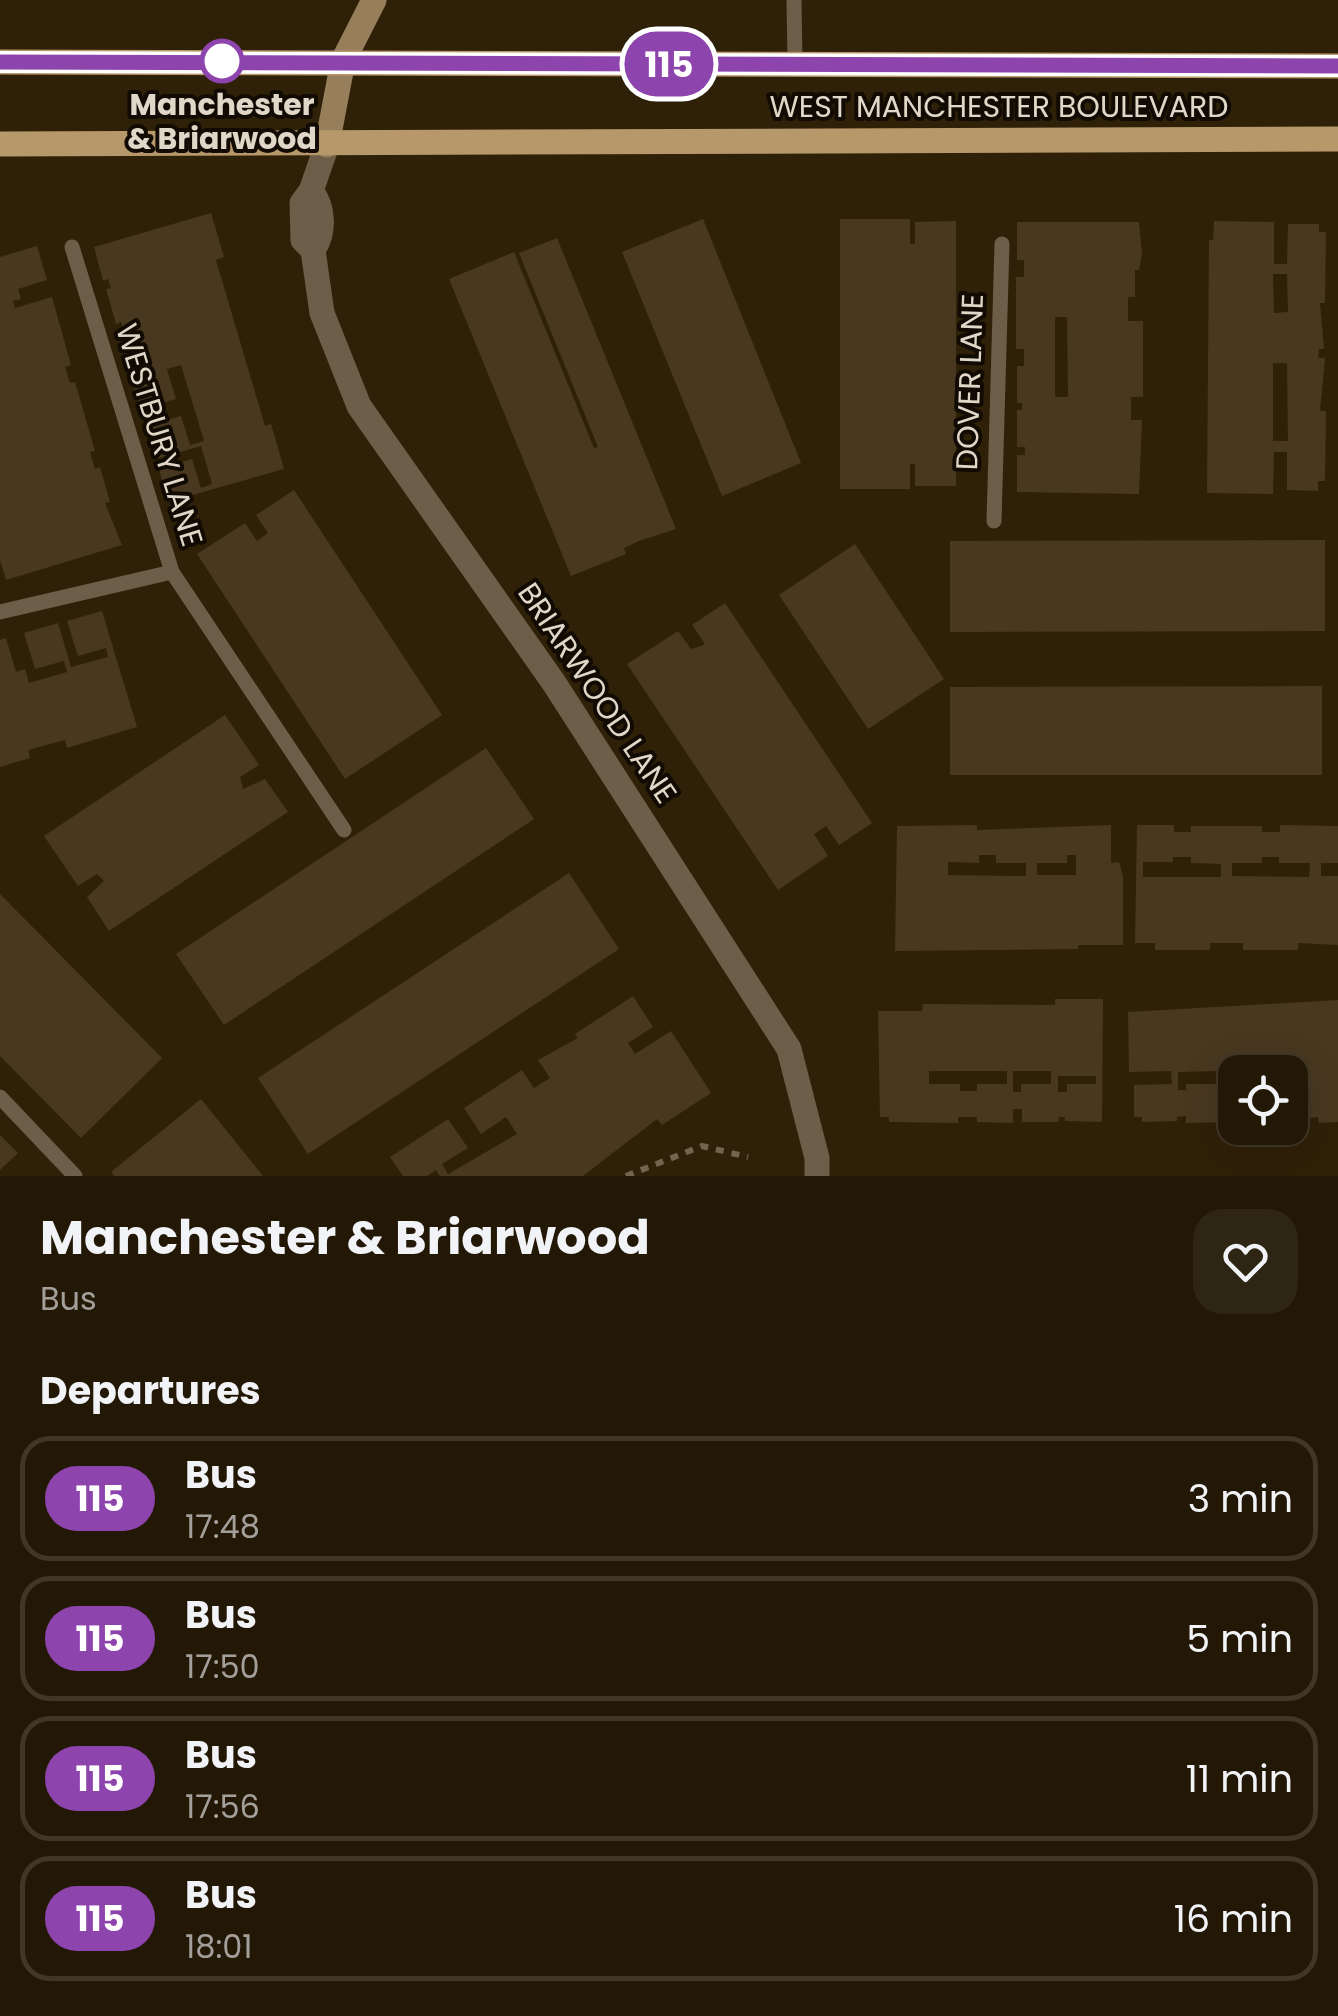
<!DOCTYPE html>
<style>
body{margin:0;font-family:Poppins,sans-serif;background:#2f2514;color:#f1f3f6;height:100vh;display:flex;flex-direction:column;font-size:38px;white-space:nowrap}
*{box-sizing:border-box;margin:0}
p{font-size:32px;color:#a3a09b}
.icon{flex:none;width:55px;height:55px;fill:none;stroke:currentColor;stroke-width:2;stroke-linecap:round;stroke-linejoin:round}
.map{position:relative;height:1176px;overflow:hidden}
.drawer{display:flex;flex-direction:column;background:#231806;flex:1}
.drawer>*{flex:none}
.badge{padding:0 20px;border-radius:32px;font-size:35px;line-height:65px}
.controls{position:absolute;left:1218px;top:1055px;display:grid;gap:20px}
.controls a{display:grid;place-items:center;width:90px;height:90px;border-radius:20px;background:#231806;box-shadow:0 10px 40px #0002,0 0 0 2px #403728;font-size:50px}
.map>.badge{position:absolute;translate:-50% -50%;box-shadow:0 0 0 5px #fff}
h2{padding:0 40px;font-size:38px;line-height:90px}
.round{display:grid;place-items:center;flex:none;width:105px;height:105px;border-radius:30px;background:#2f2514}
.head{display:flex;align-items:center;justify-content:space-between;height:170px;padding:0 40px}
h1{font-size:48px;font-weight:700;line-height:75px}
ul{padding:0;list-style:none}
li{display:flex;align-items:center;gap:30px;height:125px;margin:0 20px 15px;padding:0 20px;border:5px solid #403728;border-radius:30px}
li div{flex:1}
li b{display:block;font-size:38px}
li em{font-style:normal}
li .badge{min-width:110px;font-weight:700;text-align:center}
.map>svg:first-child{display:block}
</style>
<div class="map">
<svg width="1338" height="1176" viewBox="0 0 1338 1176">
<rect width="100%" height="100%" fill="#2f2008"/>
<!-- building -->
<g fill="#483820" fill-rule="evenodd">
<polygon points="211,213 224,257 216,260 265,426 271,424 284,469 168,502 159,469 192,459 201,488 212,484 201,446 156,459 146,426 181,416 190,445 204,441 181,365 167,369 176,399 140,409 121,341 126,340 121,322 116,324 106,289 111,288 108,279 103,281 94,247"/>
<polygon points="703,219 801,463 722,496 622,252"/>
<polygon points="840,219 910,219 910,244 915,244 915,222 956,221 956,486 915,486 915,464 910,464 910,489 840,489"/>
<path d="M1214,221l60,1v42h13l1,-40h31v8h7l-1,71h-5l4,46h-5l-1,9h7l-5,53h6l-1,70h-7v10l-31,-1v-38h-13l-1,42 -66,-1 2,-253h4zM1273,274h14l1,38 -14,1zM1273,363h14l1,78h-15z"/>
<path d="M1017,222h122l3,32 -3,16h-4v27h-7v24h15v76h-12v23h11l-3,74 -122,-2v-37h8v-8h-8v-37h5v-7h-5v-37h7v-17h-8v-72h8v-17h-7zM1055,317h12l1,80h-13z"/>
<polygon points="557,238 676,529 639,541 624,548 626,554 571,576 449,279 514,252 594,448 598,447 519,253"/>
<polygon points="37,246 47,280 18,289 21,299 13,301 15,308 52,297 71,365 65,367 70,383 75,382 95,451 90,452 95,469 100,467 110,502 105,503 122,545 6,580 0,560 0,257"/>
<polygon points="294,490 442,715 345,779 197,554 245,523 257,541 268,533 256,515"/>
<polygon points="1325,540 1325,631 950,632 950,541"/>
<polygon points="855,544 944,679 868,729 779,595"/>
<polygon points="725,603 872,823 839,845 826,826 814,834 828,856 778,890 627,664 678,631 691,649 701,646 705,644 692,625"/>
<polygon points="102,611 137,727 67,748 65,740 28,750 30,758 0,767 0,640 6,638 16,672 25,669 29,683 67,672 64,661 35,669 24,633 58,623 71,667 108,657 106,648 78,656 67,621"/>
<polygon points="1322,686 1322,775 950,775 950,687"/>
<polygon points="225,715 259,765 240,777 243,789 265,779 288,812 109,931 87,897 104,881 97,874 78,886 44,836"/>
<polygon points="486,748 534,819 224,1025 176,954"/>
<path d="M977,825v5l134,-5v38l8,-1 4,14v69h-45v4l-183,2 2,-125zM979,855h17v8h30v13l-78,-1v-13l31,1zM1067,855h9v20h-39v-12h30z"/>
<path d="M1137,825h37v7h17v-6h71v6h18v-7l58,1v37h-17v13h17v69l-40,-2v7h-55v-7h-33v7h-55v-7h-20zM1173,857h18v6l30,1v13h-78v-15h30zM1262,857h17v6h31l-1,14 -77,-1v-13h30z"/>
<polygon points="569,873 619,949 308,1154 258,1078"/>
<polygon points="0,894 162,1058 81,1138 0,1056"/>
<polygon points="633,996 653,1027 628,1043 635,1054 671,1031 711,1093 662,1125 657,1119 583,1176 440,1176 436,1170 427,1176 403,1176 390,1157 448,1119 468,1148 442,1164 448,1174 517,1134 506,1117 481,1134 464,1108 522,1070 534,1088 550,1078 538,1060 578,1038 575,1034"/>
<path d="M1055,999h48l-1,123 -37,-1v-4h-6l-1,5h-36v-13h-9v14l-36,-1v-5h-19v6l-69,-1v-5h-9l-2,-106h44l1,-7 132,1zM929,1071h78v13h-30v7h-17v-7h-31zM1013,1071h38v13h-30v8h-8zM1058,1076h38v8h-29v8h-9z"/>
<path d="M1338,1000v122l-19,1 -1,-6 -28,4v-37h14v-13l-78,1 1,12h8v38l-49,1v-7l-9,1v4l-35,1v-5h-8v-32l38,-1 -1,-13 -42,1 -1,-60zM1216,1071v13h-30v6h-8v-18z"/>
<polygon points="201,1099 263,1176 114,1176 111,1172"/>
<polygon points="0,1135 18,1153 0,1170"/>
</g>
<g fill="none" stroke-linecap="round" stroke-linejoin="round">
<!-- path -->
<polyline stroke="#726550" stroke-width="6" stroke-dasharray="8 8" stroke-linecap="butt" points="626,1176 702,1146 748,1157"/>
<!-- lane -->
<g stroke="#6d5e49" stroke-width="15">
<polyline points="794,0 795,64"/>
<polyline points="72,247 172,572 344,830"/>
<polyline points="994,521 1002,244"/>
<polyline points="0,612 172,572"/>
<polyline points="0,1097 75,1176"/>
</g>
<!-- street -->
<g stroke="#6d5e49" stroke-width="25">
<polyline points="311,191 327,145"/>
<path d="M313,250l-10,-10 -1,-37 9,-12c13,16 14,42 2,59l9,63 37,93 195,277 235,366 28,109v18"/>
</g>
<!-- secondary -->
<polyline stroke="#977f5c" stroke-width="25" points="327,145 343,61 374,0"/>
<!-- primary -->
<g stroke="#b7986b" stroke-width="25">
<polyline points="0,62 1338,66"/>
<polyline points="0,144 1338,139"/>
</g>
</g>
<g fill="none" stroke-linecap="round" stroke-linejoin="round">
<defs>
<polyline id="line" points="0,62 1338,66"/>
</defs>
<!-- line casing -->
<use href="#line" stroke="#fff" stroke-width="22"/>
<!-- line -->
<use href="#line" stroke="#8e44ad" stroke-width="15"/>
</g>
<!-- markers -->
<circle fill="#fff" stroke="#8e44ad" stroke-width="5" cx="222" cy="61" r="20"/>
<g text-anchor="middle" stroke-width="8" stroke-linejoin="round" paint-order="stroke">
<!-- stop labels -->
<g font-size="30" font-weight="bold" fill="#e1d7c9" stroke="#120b03">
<text x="222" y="115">Manchester<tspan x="222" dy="34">&amp; Briarwood</tspan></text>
</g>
<!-- street labels -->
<g font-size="30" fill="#e1d7c9" stroke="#120b03">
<text x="999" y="117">WEST MANCHESTER BOULEVARD</text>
<text transform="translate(970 382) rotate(-88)" y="10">DOVER LANE</text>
<text transform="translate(159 435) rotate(73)" y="10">WESTBURY LANE</text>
<text transform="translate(597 693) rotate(56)" y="10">BRIARWOOD LANE</text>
</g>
</g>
</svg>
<div class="controls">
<a><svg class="icon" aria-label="locate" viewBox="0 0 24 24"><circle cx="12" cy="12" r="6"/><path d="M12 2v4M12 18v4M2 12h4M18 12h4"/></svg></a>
</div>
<b class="badge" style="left:669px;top:64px;background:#8e44ad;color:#fff">115</b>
</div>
<section class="drawer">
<div class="head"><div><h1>Manchester &amp; Briarwood</h1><p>Bus</p></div><a class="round"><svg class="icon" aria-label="heart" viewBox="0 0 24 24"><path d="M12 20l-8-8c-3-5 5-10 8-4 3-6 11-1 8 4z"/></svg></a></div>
<h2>Departures</h2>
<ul>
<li><span class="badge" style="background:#8e44ad;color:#fff">115</span><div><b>Bus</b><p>17:48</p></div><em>3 min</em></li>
<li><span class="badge" style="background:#8e44ad;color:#fff">115</span><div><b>Bus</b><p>17:50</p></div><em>5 min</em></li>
<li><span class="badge" style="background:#8e44ad;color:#fff">115</span><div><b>Bus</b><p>17:56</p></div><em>11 min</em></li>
<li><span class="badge" style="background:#8e44ad;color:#fff">115</span><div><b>Bus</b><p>18:01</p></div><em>16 min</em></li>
</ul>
</section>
